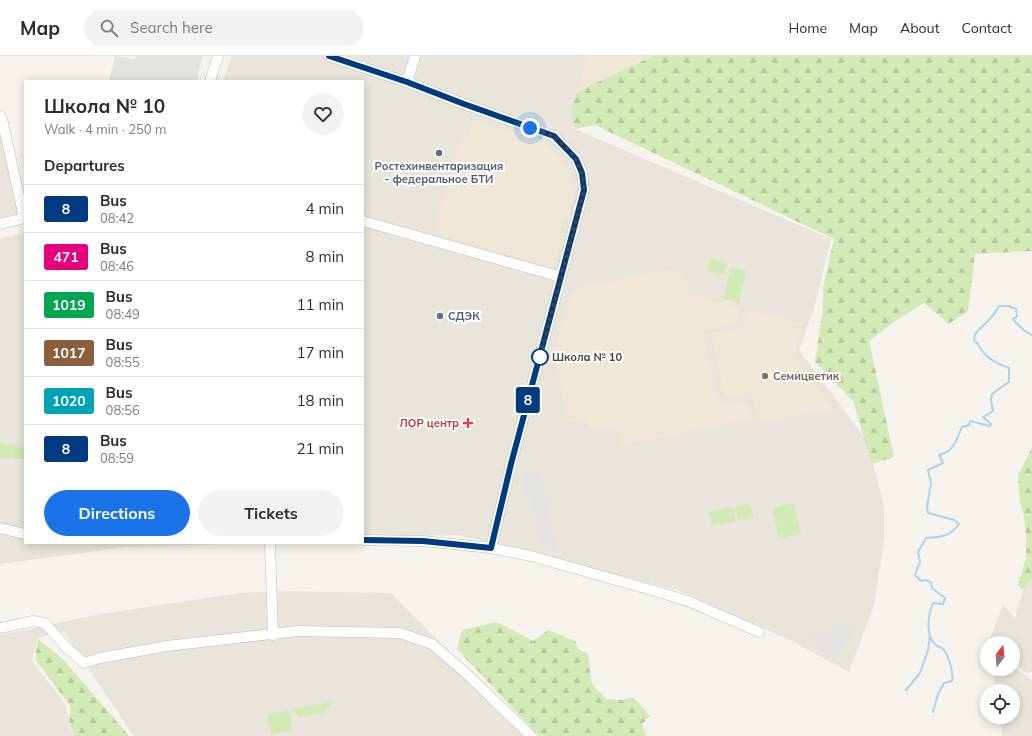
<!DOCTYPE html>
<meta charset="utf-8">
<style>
body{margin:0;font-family:Mulish,sans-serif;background:#f2f2f3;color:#2b2b33;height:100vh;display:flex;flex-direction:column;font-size:15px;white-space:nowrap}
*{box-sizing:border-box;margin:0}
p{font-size:13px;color:#7c7c81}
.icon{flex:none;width:22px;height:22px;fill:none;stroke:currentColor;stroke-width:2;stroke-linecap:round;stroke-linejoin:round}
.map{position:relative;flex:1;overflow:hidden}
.side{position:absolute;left:24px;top:24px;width:340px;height:464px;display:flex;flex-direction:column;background:#fff;border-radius:0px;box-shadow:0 2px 10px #0003}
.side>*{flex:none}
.badge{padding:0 8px;border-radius:3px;font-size:14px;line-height:26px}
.needle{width:26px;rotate:16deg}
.tools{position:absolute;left:980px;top:580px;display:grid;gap:8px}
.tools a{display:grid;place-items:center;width:40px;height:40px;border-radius:50%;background:#fff;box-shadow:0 2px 10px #0003;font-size:20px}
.you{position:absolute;width:20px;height:20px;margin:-10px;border:3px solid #fff;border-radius:50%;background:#1a73e8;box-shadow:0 0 0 6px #1a73e833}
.map>.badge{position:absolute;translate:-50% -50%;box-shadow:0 0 0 2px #fff}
h2{padding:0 20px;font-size:15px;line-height:36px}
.round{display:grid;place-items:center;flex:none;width:42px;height:42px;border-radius:21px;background:#f2f2f3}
.summary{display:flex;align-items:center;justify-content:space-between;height:68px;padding:0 20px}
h1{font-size:19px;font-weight:700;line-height:30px}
.primary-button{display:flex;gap:8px;margin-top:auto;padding:8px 20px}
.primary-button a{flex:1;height:46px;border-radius:24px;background:#1a73e8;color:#fff;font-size:16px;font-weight:700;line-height:46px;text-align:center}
.primary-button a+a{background:#f2f2f3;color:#2b2b33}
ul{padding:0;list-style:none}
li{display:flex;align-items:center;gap:12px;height:48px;padding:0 20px;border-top:1px solid #e1e1e2}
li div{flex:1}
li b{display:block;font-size:15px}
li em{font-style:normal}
li .badge{min-width:44px;font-weight:700;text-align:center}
header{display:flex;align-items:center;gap:24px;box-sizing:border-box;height:56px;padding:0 20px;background:#fff;border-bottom:1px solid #e1e1e2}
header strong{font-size:19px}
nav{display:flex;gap:22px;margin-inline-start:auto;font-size:14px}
.search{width:280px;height:36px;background:#f2f2f3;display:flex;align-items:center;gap:10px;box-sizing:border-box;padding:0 14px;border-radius:22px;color:#7c7c81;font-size:15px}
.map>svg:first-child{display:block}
</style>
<header>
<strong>Map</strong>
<div class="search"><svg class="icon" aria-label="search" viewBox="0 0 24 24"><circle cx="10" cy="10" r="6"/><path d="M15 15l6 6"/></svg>Search here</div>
<nav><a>Home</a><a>Map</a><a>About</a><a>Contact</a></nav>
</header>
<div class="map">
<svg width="1032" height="680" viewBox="0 0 1032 680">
<defs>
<pattern id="forest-firs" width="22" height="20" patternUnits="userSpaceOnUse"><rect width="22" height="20" fill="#d2eab5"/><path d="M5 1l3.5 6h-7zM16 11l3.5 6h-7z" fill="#b6ca9c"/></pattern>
</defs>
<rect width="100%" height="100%" fill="#f6f3ec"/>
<!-- residential -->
<g fill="#eae5da">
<polygon points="232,0 653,0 577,36 575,73 831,183 815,249 799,294 867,385 884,449 884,483 874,550 849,616 792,585 677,534 458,479 363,481 363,25 223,25"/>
<polygon points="0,74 19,157 0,162"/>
<polygon points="25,176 25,487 262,487 126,491 0,508 0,183"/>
<polygon points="1032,522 1032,616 1027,618 1013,606 1013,587 991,587 989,586 1003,549 1015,562 1023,534"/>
<polygon points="275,535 391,537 531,680 134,680 64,576 38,582 32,605 65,648 73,680 0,680 0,579 100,558 240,537"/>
<polygon points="1013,611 1032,624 1032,680 1002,680 1000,661 1013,661 1013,635 996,635 993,613 1013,613"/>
</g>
<!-- education -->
<g fill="#efe8d6">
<polygon points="587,0 653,0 577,36"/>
<polygon points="473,63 544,88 552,93 562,103 573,126 574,140 568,161 562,163 559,174 563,179 553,209 550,211 438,177 434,171 462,81 469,79"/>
<polygon points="669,213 686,219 689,238 740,252 737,267 704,275 711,316 722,350 747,345 752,362 623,389 618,369 590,374 584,363 568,366 554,296 572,234"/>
<polygon points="747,253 801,268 796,294 797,304 834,353 759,365 753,340 746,336 724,341 712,277 743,272"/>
</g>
<!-- forest -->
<g fill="url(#forest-firs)">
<polygon points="653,0 1032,0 1032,195 975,198 968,255 949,268 924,247 898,263 869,285 894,401 872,408 853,345 815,306 823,253 823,232 834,183 595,69 575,73 571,56 577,36"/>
<polygon points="1032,391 1032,522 1023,534 1018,529 1026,502 1026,479 1024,460 1020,447 1018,419"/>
<polygon points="497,566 533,585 548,574 575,585 578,593 588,598 592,628 606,643 622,644 633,641 650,660 642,668 646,680 539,680 457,593 462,574"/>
<polygon points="38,583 63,603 129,680 74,680 69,663 71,651 35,603"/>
</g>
<!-- green -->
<g fill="#d2eab5">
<polygon points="710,203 727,207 724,219 707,215"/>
<polygon points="731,212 746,215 739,247 723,243"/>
<polygon points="0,386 25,393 25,403 0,402"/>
<polygon points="750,447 754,461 739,465 735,451"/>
<polygon points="794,447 801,478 779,483 772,452"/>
<polygon points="733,451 736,465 712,470 709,456"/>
<polygon points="333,646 323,657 300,661 293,655 292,652"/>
<polygon points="289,654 293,675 271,679 267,658"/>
</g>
<!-- parking -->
<g fill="#e5e3e0">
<polygon points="115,0 135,3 136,0 202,0 197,25 109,25"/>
<polygon points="539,413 558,498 553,496 551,488 542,490 539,477 544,476 544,472 537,473 531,443 526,443 523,417"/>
<polygon points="853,567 856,570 838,601 806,582"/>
</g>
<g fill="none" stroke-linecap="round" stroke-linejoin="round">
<!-- stream -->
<g stroke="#a9d4f2" stroke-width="2">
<polyline points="906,634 920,617 928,594 930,580"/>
<path d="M933,656l5,-18 6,-11 8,-2c2,-7 -4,-28 -10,-33 -2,-1 -4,-1 -6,-3 -11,-8 -8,-31 -3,-42l10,1 2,-6 -13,-10 -1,-6 -6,-2 -4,1 -6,-6 2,-6 3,-7 -2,-10 8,-14c14,-1 24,-1 33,-14l-5,-4 -26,-7 -1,-6 4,-24 -3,-13 15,-7 -4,-8c14,-2 18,-17 23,-28l7,-2 1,-4 20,5 1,-2 -8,-7 10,-6 -2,-11 1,-6 17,-12v-14c-8,-3 -17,-6 -23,-13 -5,-4 -6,-10 -12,-15 0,-9 8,-12 13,-18 5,-5 9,-10 12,-16h9l8,3 1,7 -4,3c5,6 11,13 19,16"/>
</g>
<defs>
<g id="minor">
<polyline points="329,0 407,26 464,48 554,80 576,103 582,117 584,134 511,408 491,492 423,485 363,484"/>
<polyline points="210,25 218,0"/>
<polyline points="407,26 415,0"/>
<polyline points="0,60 3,67 24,162"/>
<polyline points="363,165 561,221"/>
<polyline points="0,168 25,162"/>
<polyline points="0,472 25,478"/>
<polyline points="270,487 273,579"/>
<polyline points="491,492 531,500 662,537 690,546 759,576"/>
<polyline points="0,572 33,565 45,567 66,591 84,607 100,602 167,590 297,575 400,577 432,588 468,619 531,680"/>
</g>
</defs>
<!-- minor casing -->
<use href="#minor" stroke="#c2bbae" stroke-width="11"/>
<!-- minor -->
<use href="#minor" stroke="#fff" stroke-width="10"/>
</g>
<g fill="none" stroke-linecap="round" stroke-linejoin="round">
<defs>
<polyline id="line" points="329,0 407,26 464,48 554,80 576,103 582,117 584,134 511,408 491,492 423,485 363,484"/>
</defs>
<!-- line casing -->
<use href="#line" stroke="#fff" stroke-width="9"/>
<!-- line -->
<use href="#line" stroke="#003b80" stroke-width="6"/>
<!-- walk -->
<polyline stroke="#4b4439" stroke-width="4" stroke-dasharray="0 7.2" points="530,72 554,80 566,91 576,103 582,117 584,134 540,301"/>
</g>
<!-- markers -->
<g fill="#5c6f8a" stroke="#fff" stroke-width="1.5">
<circle cx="439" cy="97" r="4"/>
<circle cx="440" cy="260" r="4"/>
</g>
<circle fill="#fff" stroke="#003b80" stroke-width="2" cx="540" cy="301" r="8"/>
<circle fill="#8d6e63" stroke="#fff" stroke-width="1.5" cx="765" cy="320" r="4"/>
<path fill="#e0444e" stroke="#fff" stroke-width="1.5" d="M466 361h4v4h4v4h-4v4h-4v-4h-4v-4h4z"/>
<g text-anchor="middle" stroke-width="4" stroke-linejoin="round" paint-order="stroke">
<!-- service labels -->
<g font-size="11" font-weight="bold" fill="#4e5e75" stroke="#fff">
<text x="439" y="114">Ростехинвентаризация<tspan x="439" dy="13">- федеральное БТИ</tspan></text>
<text x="448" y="264" text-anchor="start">СДЭК</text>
</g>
<!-- stop labels -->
<g font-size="11" font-weight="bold" fill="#4b4439" stroke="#fff" text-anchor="start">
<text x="552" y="305">Школа № 10</text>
</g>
<!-- education labels -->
<g font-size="11" font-weight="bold" fill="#785e54" stroke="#fff" text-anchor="start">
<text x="773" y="324">Семицветик</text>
</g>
<!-- health labels -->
<g font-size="11" font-weight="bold" fill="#be3a42" stroke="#fff" text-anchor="end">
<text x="459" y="371">ЛОР центр</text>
</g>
</g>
</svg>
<div class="tools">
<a><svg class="needle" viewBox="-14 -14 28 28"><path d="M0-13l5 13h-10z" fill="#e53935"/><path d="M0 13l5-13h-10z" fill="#7c7c81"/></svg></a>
<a><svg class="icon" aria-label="locate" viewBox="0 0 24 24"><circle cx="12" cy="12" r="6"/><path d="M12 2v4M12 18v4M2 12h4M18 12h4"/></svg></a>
</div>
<div class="you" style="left:530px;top:72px"></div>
<b class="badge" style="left:528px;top:344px;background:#003b80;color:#fff">8</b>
<section class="side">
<div class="summary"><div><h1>Школа № 10</h1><p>Walk · 4 min · 250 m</p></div><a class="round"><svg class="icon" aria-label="heart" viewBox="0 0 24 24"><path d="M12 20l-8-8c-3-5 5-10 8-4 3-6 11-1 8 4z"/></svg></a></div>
<h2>Departures</h2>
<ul>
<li><span class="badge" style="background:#003b80;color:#fff">8</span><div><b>Bus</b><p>08:42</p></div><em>4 min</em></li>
<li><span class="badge" style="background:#e6007e;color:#fff">471</span><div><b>Bus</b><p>08:46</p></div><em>8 min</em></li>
<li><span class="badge" style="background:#00a651;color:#fff">1019</span><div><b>Bus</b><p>08:49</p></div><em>11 min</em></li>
<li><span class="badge" style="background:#8b5e3c;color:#fff">1017</span><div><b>Bus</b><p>08:55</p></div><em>17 min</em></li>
<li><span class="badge" style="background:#00a3b4;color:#fff">1020</span><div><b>Bus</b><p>08:56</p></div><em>18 min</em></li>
<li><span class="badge" style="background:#003b80;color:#fff">8</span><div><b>Bus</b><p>08:59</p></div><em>21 min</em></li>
</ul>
<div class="primary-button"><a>Directions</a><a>Tickets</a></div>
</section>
</div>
